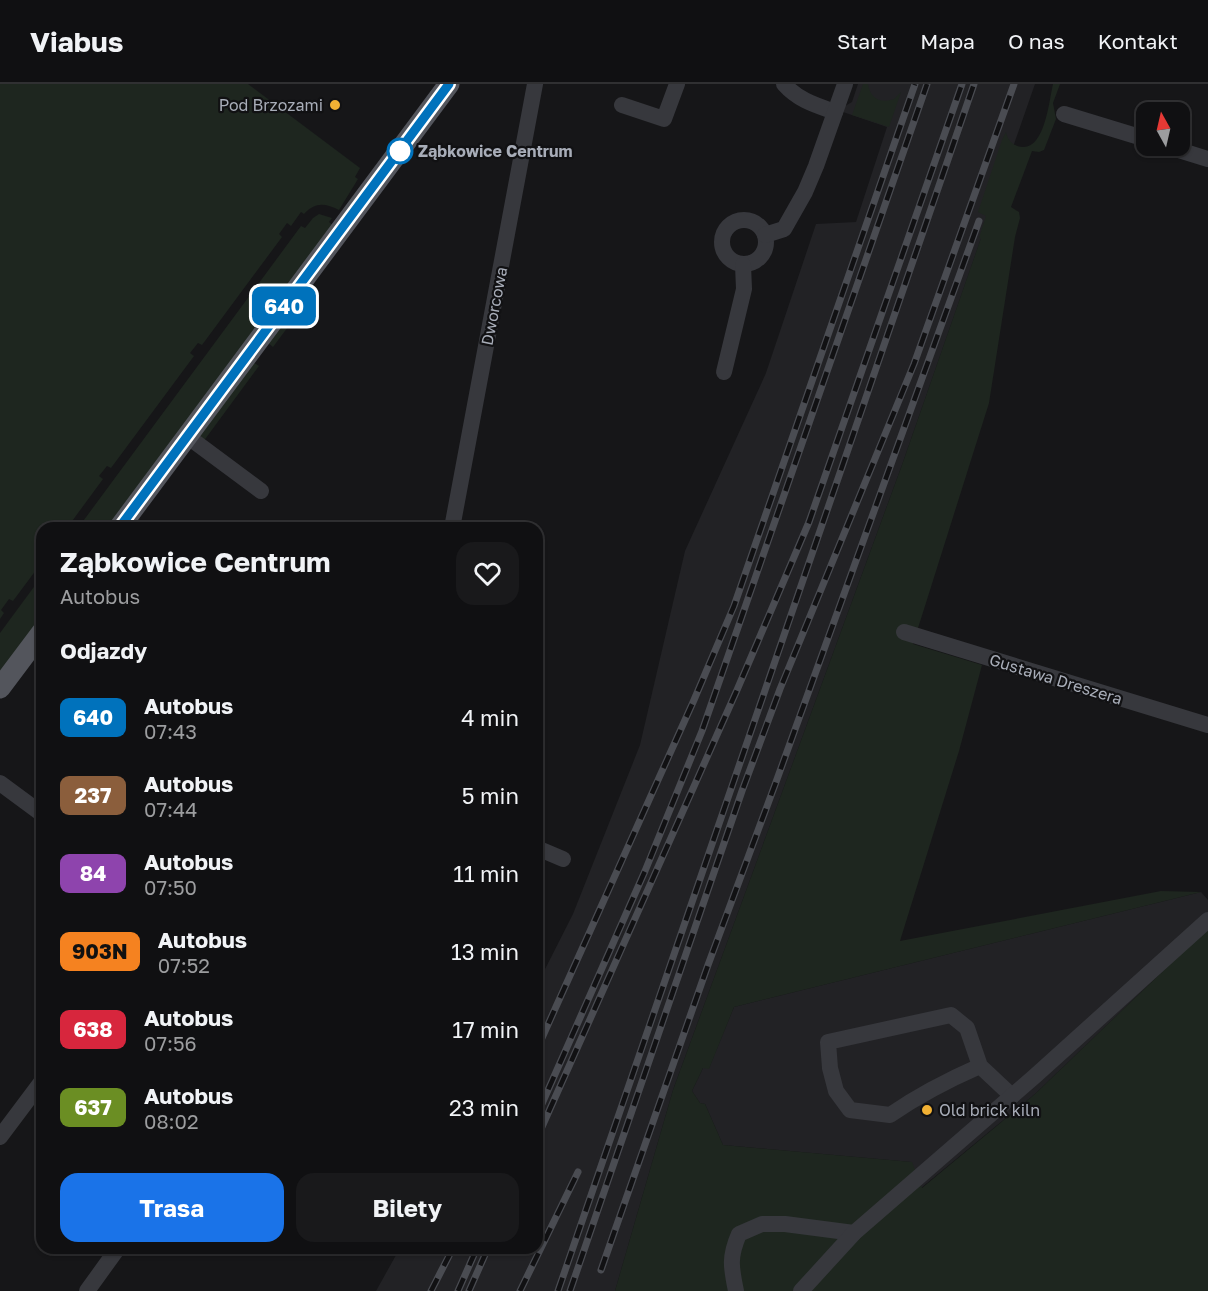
<!DOCTYPE html>
<html lang="pl">
<meta charset="utf-8">
<style>
body{margin:0;font-family:"Golos Text",sans-serif;background:#19191b;color:#f1f3f6;height:100vh;display:flex;flex-direction:column;font-size:22px;white-space:nowrap}
*{box-sizing:border-box;margin:0}
p{font-size:20px;color:#9c9d9f}
.icon{flex:none;width:33px;height:33px;fill:none;stroke:currentColor;stroke-width:2;stroke-linecap:round;stroke-linejoin:round}
.map{position:relative;flex:1;overflow:hidden}
.panel{position:absolute;left:36px;top:438px;width:507px;height:732px;display:flex;flex-direction:column;background:#101012;border-radius:18px;box-shadow:0 2px 4px #0004,0 0 0 2px #303032}
.panel>*{flex:none}
.badge{padding:0 12px;border-radius:9px;font-size:21px;line-height:39px}
.needle{width:39px;rotate:352deg}
.controls{position:absolute;left:1136px;top:18px;display:grid;gap:12px}
.controls a{display:grid;place-items:center;width:54px;height:54px;border-radius:12px;background:#101012;box-shadow:0 2px 4px #0004,0 0 0 2px #303032;font-size:30px}
.map>.badge{position:absolute;translate:-50% -50%;box-shadow:0 0 0 3px #fff}
h2{padding:0 24px;font-size:22px;line-height:54px}
.round{display:grid;place-items:center;flex:none;width:63px;height:63px;border-radius:18px;background:#19191b}
.summary{display:flex;align-items:center;justify-content:space-between;height:102px;padding:0 24px}
h1{font-size:28px;font-weight:700;line-height:45px}
.button{display:flex;gap:12px;margin-top:auto;padding:12px 24px}
.button a{flex:1;height:69px;border-radius:18px;background:#1a73e8;color:#fff;font-size:24px;font-weight:700;line-height:69px;text-align:center}
.button a+a{background:#19191b;color:#f1f3f6}
ul{padding:0;list-style:none}
li{display:flex;align-items:center;gap:18px;height:78px;padding:0 24px}
li div{flex:1}
li b{display:block;font-size:22px}
li em{font-style:normal}
li .badge{min-width:66px;font-weight:700;text-align:center}
header{display:flex;align-items:center;gap:36px;box-sizing:border-box;height:84px;padding:0 30px;background:#101012;border-bottom:2px solid #303032}
header strong{font-size:28px}
nav{display:flex;gap:33px;margin-inline-start:auto;font-size:21px}
.map>svg:first-child{display:block}
</style>
<header>
<strong>Viabus</strong>
<nav><a>Start</a><a>Mapa</a><a>O nas</a><a>Kontakt</a></nav>
</header>
<div class="map">
<svg width="1208" height="1207" viewBox="0 0 1208 1207">
<rect width="100%" height="100%" fill="#161618"/>
<!-- built -->
<g fill="#222225">
<polygon points="858,0 1035,0 902,381 673,1006 615,1207 376,1207 400,1164 537,1164 537,901 573,830 640,661 685,467 766,289 816,140 856,138 887,43 843,28 845,22 852,18"/>
<polygon points="1201,808 1208,816 1208,844 1035,1010 921,1104 911,1078 723,1061 705,1020 700,1019 692,1007 703,984 709,984 734,923"/>
</g>
<!-- green -->
<g fill="#1e261f">
<path d="M0,0h248l112,84 -5,9 3,2 -19,31c-14,-7 -24,-8 -35,4l-3,-2 -10,14 -4,-3 -8,11 3,3 -80,108 -4,-2 -8,10 4,3 -83,112 -4,-2 -8,10 4,3 -36,49h-25v34l-29,39 -4,-2 -8,11 3,3 -4,6z"/>
<path d="M863,0h5c2,14 12,20 26,15l7,-7 -12,35 -37,-12z"/>
<path d="M1053,0h7l-7,19 3,16 -12,31 -5,2 -7,-1 -21,56 8,5 1,6 -5,19 -26,166 -76,241 69,21 -23,86 -59,190 261,-50 40,1 -467,115 -25,62 -6,-1 -11,23 8,12 5,1 18,41 189,17 10,26 113,-94 173,-166v363h-593l58,-201 229,-625 79,-227h-2l7,-22 -8,-4 24,-72 4,-8c2,9 7,14 16,15 23,2 27,-46 31,-63z"/>
<polygon points="319,130 332,134 329,138 334,142 108,444 78,444 301,142 305,144 313,134"/>
<polygon points="311,199 317,204 273,263 267,258"/>
<polygon points="253,278 259,282 203,358 197,352"/>
<polygon points="42,492 42,533 0,590 0,549"/>
</g>
<g fill="none" stroke-linecap="round" stroke-linejoin="round">
<!-- minor -->
<g stroke="#37383d" stroke-width="16">
<path d="M784,0c14,16 31,21 51,28"/>
<polyline points="622,21 664,35 677,0"/>
<polyline points="1064,30 1146,55"/>
<polyline points="1166,62 1208,75"/>
<circle cx="744" cy="158" r="22"/>
<polyline points="765,151 784,145 805,108 816,82 845,0"/>
<polyline points="724,288 744,205 743,181"/>
<polyline points="187,352 261,407"/>
<polyline points="452,444 535,0"/>
<polyline points="904,548 1208,641"/>
<polyline points="0,699 42,730"/>
<polyline points="537,764 563,775"/>
<path d="M980,982c-32,14 -61,29 -90,49l-40,-5 -14,-19 -6,-23 -2,-26 123,-27 16,13 13,38 32,30"/>
<polyline points="0,1053 42,997"/>
<polyline points="87,1207 118,1164"/>
<path d="M736,1207c-5,-24 -7,-34 3,-57l23,-10h23l69,9"/>
<polyline points="801,1207 854,1149 1035,992 1208,836"/>
</g>
<!-- major -->
<g stroke="#53555c" stroke-width="21">
<polyline points="119,444 449,0"/>
<polyline points="0,604 42,548"/>
</g>
<defs>
<g id="rail">
<polyline points="537,965 694,616 734,522 915,0"/>
<polyline points="537,1031 645,787 702,647 927,0"/>
<polyline points="537,1054 737,606 809,438 962,0"/>
<polyline points="601,1186 708,881 776,698 979,137"/>
<polyline points="431,1207 453,1164"/>
<polyline points="458,1207 477,1164"/>
<polyline points="469,1207 488,1164"/>
<polyline points="520,1207 578,1088"/>
<polyline points="558,1207 974,0"/>
<polyline points="570,1207 742,707 780,605 914,280 1014,0"/>
</g>
</defs>
<!-- rail casing -->
<use href="#rail" stroke="#4a4c52" stroke-width="7"/>
<!-- rail -->
<use href="#rail" stroke="#111113" stroke-width="4.5" stroke-dasharray="14" stroke-linecap="butt"/>
</g>
<g fill="none" stroke-linecap="round" stroke-linejoin="round">
<defs>
<polyline id="line" points="119,444 449,0"/>
</defs>
<!-- line casing -->
<use href="#line" stroke="#fff" stroke-width="14"/>
<!-- line -->
<use href="#line" stroke="#0072bc" stroke-width="9"/>
</g>
<!-- markers -->
<g fill="#f2b134" stroke="#111113" stroke-width="2">
<circle cx="335" cy="21" r="6"/>
<circle cx="927" cy="1026" r="6"/>
</g>
<circle fill="#fff" stroke="#0072bc" stroke-width="3" cx="400" cy="67" r="12"/>
<g text-anchor="middle" stroke-width="4.5" stroke-linejoin="round" paint-order="stroke">
<!-- poi labels -->
<g font-size="16" fill="#a8adb8" stroke="#111113" text-anchor="end">
<text x="323" y="27">Pod Brzozami</text>
<text x="939" y="1032" text-anchor="start">Old brick kiln</text>
</g>
<!-- stop labels -->
<g font-size="16" font-weight="bold" fill="#a8adb8" stroke="#111113" text-anchor="start">
<text x="418" y="73">Ząbkowice Centrum</text>
</g>
<!-- street labels -->
<g font-size="16" fill="#a8adb8" stroke="#111113">
<text transform="translate(494 222) rotate(-79)" y="6">Dworcowa</text>
<text transform="translate(1056 595) rotate(17)" y="6">Gustawa Dreszera</text>
</g>
</g>
</svg>
<div class="controls">
<a><svg class="needle" viewBox="-14 -14 28 28"><path d="M0-13l5 13h-10z" fill="#e53935"/><path d="M0 13l5-13h-10z" fill="#9c9d9f"/></svg></a>
</div>
<b class="badge" style="left:284px;top:222px;background:#0072bc;color:#fff">640</b>
<section class="panel">
<div class="summary"><div><h1>Ząbkowice Centrum</h1><p>Autobus</p></div><a class="round"><svg class="icon" aria-label="heart" viewBox="0 0 24 24"><path d="M12 20l-8-8c-3-5 5-10 8-4 3-6 11-1 8 4z"/></svg></a></div>
<h2>Odjazdy</h2>
<ul>
<li><span class="badge" style="background:#0072bc;color:#fff">640</span><div><b>Autobus</b><p>07:43</p></div><em>4 min</em></li>
<li><span class="badge" style="background:#8b5e3c;color:#fff">237</span><div><b>Autobus</b><p>07:44</p></div><em>5 min</em></li>
<li><span class="badge" style="background:#8e44ad;color:#fff">84</span><div><b>Autobus</b><p>07:50</p></div><em>11 min</em></li>
<li><span class="badge" style="background:#f58220;color:#111">903N</span><div><b>Autobus</b><p>07:52</p></div><em>13 min</em></li>
<li><span class="badge" style="background:#d7263d;color:#fff">638</span><div><b>Autobus</b><p>07:56</p></div><em>17 min</em></li>
<li><span class="badge" style="background:#6b8e23;color:#fff">637</span><div><b>Autobus</b><p>08:02</p></div><em>23 min</em></li>
</ul>
<div class="button"><a>Trasa</a><a>Bilety</a></div>
</section>
</div>
